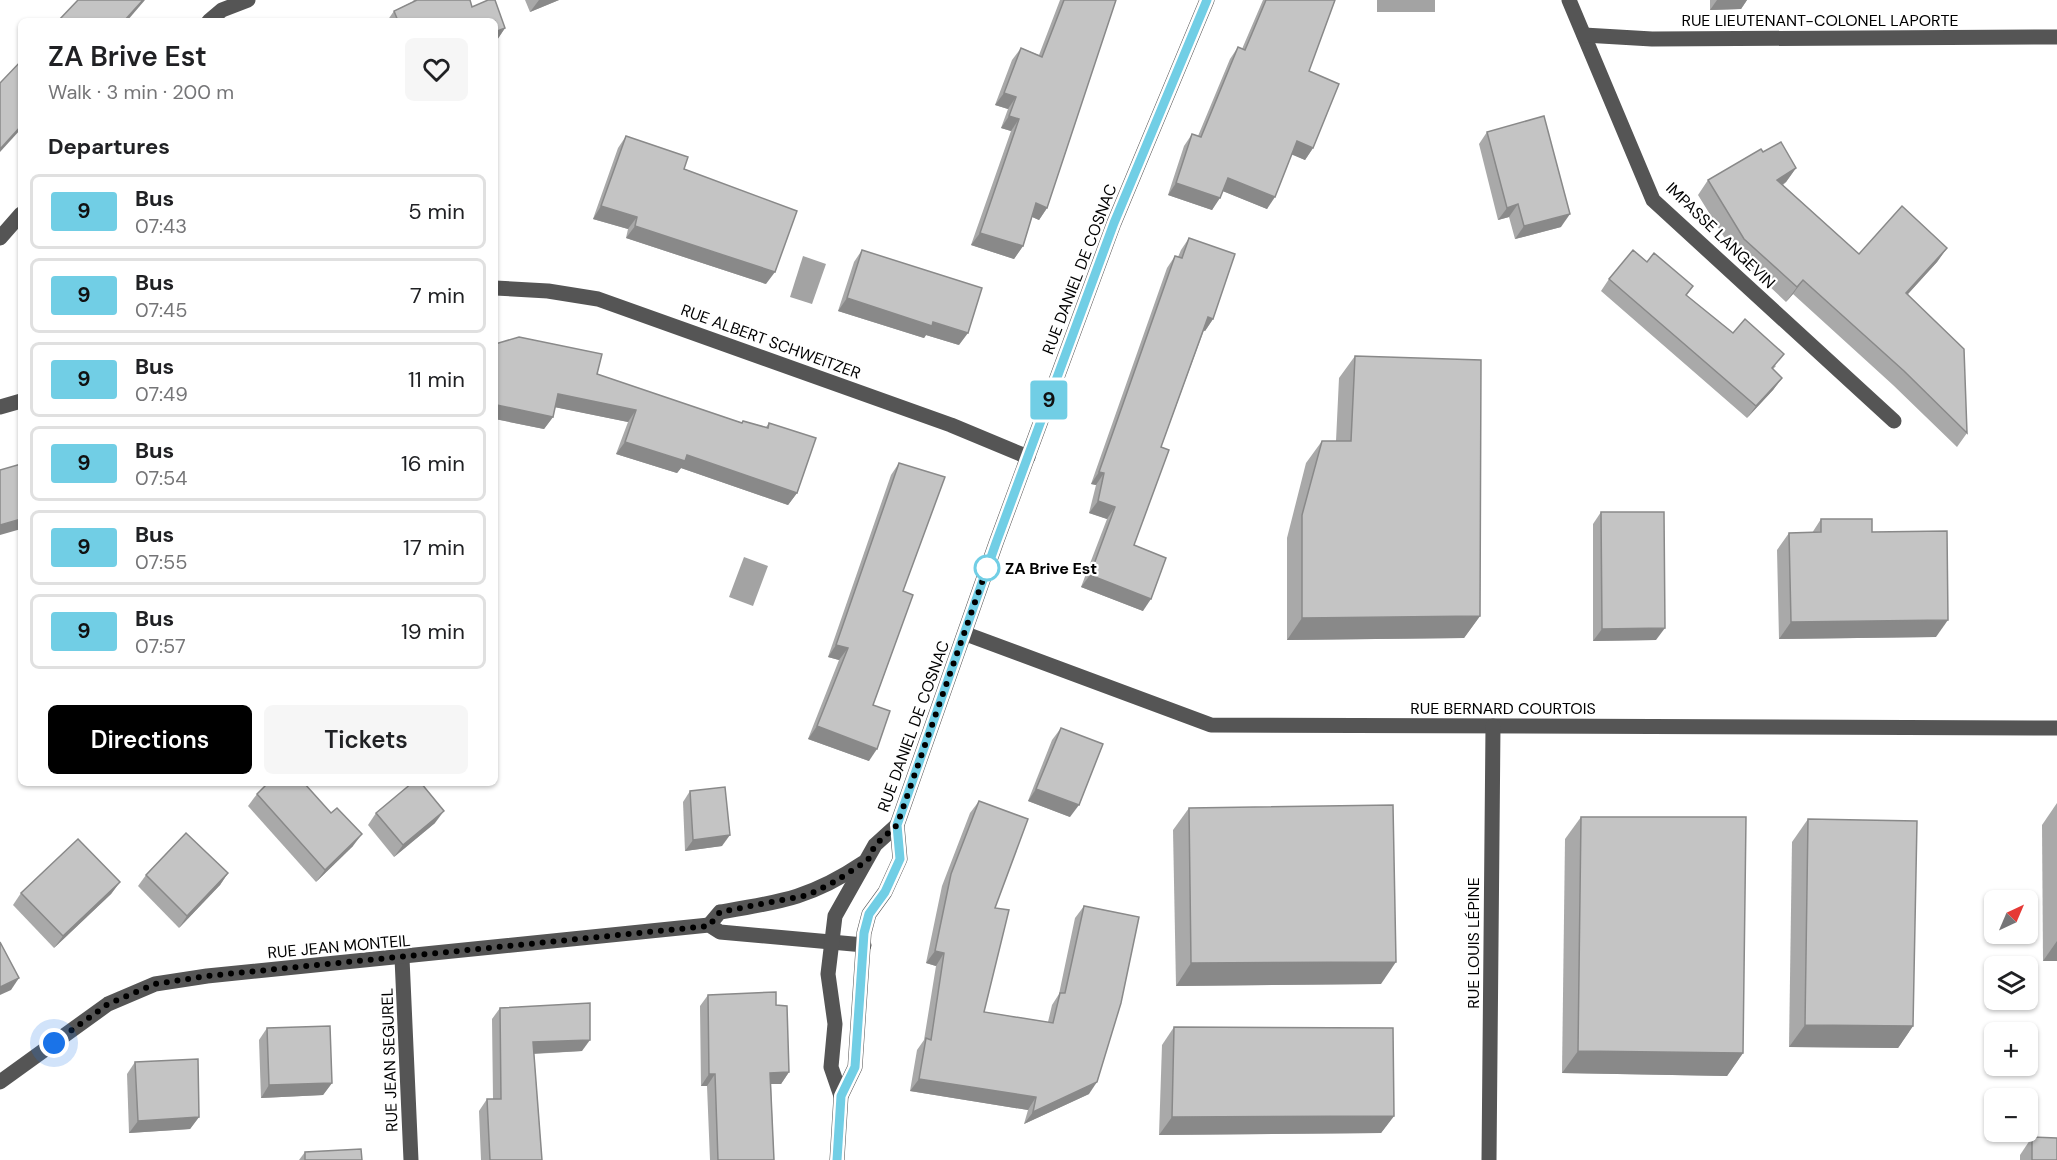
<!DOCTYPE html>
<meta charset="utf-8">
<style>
body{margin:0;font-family:"DM Sans",sans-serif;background:#f6f6f6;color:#202124;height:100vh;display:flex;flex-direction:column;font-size:22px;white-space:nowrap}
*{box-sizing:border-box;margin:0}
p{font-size:20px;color:#757577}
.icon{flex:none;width:33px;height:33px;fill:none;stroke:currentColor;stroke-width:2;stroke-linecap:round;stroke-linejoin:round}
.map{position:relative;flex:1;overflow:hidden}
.details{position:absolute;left:18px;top:18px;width:480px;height:768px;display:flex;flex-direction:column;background:#fff;border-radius:9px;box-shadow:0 2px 4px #0004}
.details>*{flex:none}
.badge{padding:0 12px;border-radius:4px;font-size:21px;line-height:39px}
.needle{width:39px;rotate:44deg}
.buttons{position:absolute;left:1984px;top:890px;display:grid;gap:12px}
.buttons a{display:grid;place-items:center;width:54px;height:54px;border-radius:9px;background:#fff;box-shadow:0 2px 4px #0004;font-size:30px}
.you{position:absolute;width:30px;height:30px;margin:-15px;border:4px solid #fff;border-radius:50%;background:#1a73e8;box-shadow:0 0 0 9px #1a73e833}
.map>.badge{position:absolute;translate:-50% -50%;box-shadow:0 0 0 3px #fff}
h2{padding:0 30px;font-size:22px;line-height:54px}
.round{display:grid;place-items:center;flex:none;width:63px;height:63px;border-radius:9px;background:#f6f6f6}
.summary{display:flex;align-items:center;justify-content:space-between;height:102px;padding:0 30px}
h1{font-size:28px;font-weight:600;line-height:45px}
.button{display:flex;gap:12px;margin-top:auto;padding:12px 30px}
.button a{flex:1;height:69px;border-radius:9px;background:#000;color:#fff;font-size:24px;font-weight:600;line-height:69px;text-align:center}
.button a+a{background:#f6f6f6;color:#202124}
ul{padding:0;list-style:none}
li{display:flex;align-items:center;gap:18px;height:75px;margin:0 12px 9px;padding:0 18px;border:3px solid #e0e0e0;border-radius:9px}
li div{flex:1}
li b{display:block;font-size:22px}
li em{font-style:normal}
li .badge{min-width:66px;font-weight:700;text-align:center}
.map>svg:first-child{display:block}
</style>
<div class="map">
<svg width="2057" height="1160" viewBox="0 0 2057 1160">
<rect width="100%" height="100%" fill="#fff"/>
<!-- water -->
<g fill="#a3a3a3">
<rect x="1377" y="0" width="58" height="12"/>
<polygon points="803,256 826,264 812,304 790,297"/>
<polygon points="744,557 768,566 753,606 729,597"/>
</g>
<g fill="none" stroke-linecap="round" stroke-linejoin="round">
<!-- minor -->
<g stroke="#555" stroke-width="15">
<polyline points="1569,0 1653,200 1894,421"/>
<polyline points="209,21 222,10 248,0"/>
<polyline points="1584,35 1652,39 2057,37"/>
<polyline points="0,238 21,214"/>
<polyline points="495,288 548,291 598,299 951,425 1028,457"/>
<polyline points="0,407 21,401"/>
<polyline points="966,634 1211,725 2057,728"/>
<path d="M709,925l11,-13c60,-10 91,-14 143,-49"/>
<polyline points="402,958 411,1160"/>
<polyline points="0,1082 108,1004 155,984 207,976 709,925 720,932 864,945"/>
<polyline points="841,1096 831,1067 835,1024 828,974 835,916 875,845 897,825"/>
<polyline points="837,1160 841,1096 855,1067 864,933 869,914 885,892 900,859 897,825 996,543 1114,223 1207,0"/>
<polyline points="1489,1160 1493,726"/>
</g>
</g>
<!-- wall -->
<g fill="#a9a9a9">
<polygon points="413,0 470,0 472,7 488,0 495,0 505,28 497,40 495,41 495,21 387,21 394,11 414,1"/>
<polygon points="525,0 559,0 530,12"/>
<polygon points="1060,0 1116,0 1047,208 1039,220 1032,217 1023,246 1014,259 971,245 1011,131 1001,128 1008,109 995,105 1012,60 1021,48 1039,55"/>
<polygon points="1263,0 1335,0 1309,71 1313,148 1305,160 1292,154 1267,209 1223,191 1212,210 1168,195 1184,146 1192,134 1198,136 1230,59 1238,47 1242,49"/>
<polygon points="1710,0 1747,0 1741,9 1710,10"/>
<polygon points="1487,132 1561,227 1515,239 1509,217 1498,220 1479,144"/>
<polygon points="626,136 684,169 766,284 626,238 628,229 593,219 618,148"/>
<polygon points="1763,152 1796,168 1786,182 1783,185 1859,254 1947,248 1937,262 1908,294 1967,433 1957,447 1893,385 1793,294 1786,302 1734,253 1698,195 1708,180"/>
<polygon points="1189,238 1213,319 1205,331 1204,330 1161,447 1134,545 1143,611 1081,587 1107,519 1089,513 1096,485 1091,484 1167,268 1175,256 1178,257 1181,250"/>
<polygon points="862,250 959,345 926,335 924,338 838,311 854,262"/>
<polygon points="1647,262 1693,286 1686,296 1733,333 1776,366 1773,369 1782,378 1773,390 1747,418 1601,291 1609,279"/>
<polygon points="1355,356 1480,616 1464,638 1287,640 1287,538 1306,463 1322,441 1336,441 1339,378"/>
<polygon points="597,374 741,423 743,421 766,427 769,423 797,493 788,505 681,468 677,473 616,454 628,422 555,407 553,417 544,429 495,419"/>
<polygon points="899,463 903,591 873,705 869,761 808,739 839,660 828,657 891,475"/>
<polygon points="1601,512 1656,640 1593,641 1593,524"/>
<polygon points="1821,519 1872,532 1936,637 1779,639 1777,550 1789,533 1812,533"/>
<polygon points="1061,728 1070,817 1028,801 1052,740"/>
<polygon points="690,791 722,846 685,851 683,802"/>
<polygon points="257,794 353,846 316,882 248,806"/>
<polygon points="979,801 995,908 984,1012 1048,1022 1052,1005 1059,994 1075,918 1084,906 1089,1094 1024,1124 1028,1110 910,1091 917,1050 924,1040 936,966 926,963 942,886 970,813"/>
<polygon points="2057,803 2057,961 2043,961 2042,825"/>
<polygon points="1189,808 1381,984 1176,986 1173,830"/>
<polygon points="376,813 435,823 394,857 368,825"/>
<polygon points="1581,817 1743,1053 1727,1076 1562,1073 1565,839"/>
<polygon points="1808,819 1913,1026 1898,1048 1789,1047 1792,842"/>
<polygon points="228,873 220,885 179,928 138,886 146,875"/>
<polygon points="120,882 111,894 54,948 13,905 21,893"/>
<polygon points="708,995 776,1005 789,1072 781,1084 771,1084 774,1160 710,1160 707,1086 701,1086 700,1006"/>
<polygon points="500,1008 582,1051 534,1054 542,1160 481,1160 479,1111 487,1099 493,1099 492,1019"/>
<polygon points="1174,1027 1394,1116 1381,1133 1159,1135 1162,1045"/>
<polygon points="267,1028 332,1083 323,1095 261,1098 259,1040"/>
<polygon points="135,1062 199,1117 190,1129 129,1133 127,1074"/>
<polygon points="2032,1137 2057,1160 2020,1160 2020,1155"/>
<polygon points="305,1152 362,1160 299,1160"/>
</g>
<!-- shaded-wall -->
<g fill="#898989">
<polygon points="143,0 145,0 127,21 124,21"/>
<polygon points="539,0 559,0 530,12"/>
<polygon points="1717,0 1747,0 1741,9 1710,10"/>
<polygon points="505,28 497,40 495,41 495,32"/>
<polygon points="1004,93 1016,97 1008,109 995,105"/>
<polygon points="1009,116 1019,119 1011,131 1001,128"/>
<polygon points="21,126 21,129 0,152 0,149"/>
<polygon points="1297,141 1313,148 1305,160 1288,153"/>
<polygon points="1796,168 1786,182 1767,194 1777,180"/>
<polygon points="1228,178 1275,197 1267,209 1220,190"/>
<polygon points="1176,183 1220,198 1212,210 1168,195"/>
<polygon points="1036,203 1047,208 1039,220 1028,215"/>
<polygon points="1518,204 1509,217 1498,220 1507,208"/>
<polygon points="601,206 637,217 628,229 593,219"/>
<polygon points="1570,214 1561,227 1515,239 1524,226"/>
<polygon points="635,226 775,272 766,284 626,238"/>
<polygon points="980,233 1023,246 1014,259 971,245"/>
<polygon points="1947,248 1937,262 1896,307 1906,293"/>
<polygon points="1803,280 1793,294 1786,302 1797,287"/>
<polygon points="847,298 933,322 968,333 959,345 926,335 924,338 838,311"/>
<polygon points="1208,317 1213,319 1205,331 1200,329"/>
<polygon points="1782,378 1773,390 1747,418 1756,406"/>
<polygon points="558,394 636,410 628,422 549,406"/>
<polygon points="497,405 553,417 544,429 495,419 495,406"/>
<polygon points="625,442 687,455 797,493 788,505 681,468 677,473 616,454"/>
<polygon points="1099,472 1104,473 1096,485 1091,484"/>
<polygon points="1098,501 1115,507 1107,519 1089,513"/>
<polygon points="21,519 21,529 0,535 0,525"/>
<polygon points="1090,575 1151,599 1143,611 1081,587"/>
<polygon points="1480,616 1464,638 1287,640 1302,618"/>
<polygon points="1948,620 1936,637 1779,639 1791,622"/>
<polygon points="1665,628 1656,640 1593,641 1602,629"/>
<polygon points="836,645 848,648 839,660 828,657"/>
<polygon points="817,726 877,749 869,761 808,739"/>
<polygon points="1036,789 1079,805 1070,817 1028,801"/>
<polygon points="444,811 435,823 394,857 403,845"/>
<polygon points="362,834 353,846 316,882 325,870"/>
<polygon points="730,835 722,846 685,851 693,840"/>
<polygon points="228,873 220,885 179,928 187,916"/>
<polygon points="120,882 111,894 54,948 63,936"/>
<polygon points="2057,941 2057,961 2043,961"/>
<polygon points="935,951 944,953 936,966 926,963"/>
<polygon points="1396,962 1381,984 1176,986 1191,963"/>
<polygon points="19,978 11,990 0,995 0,987"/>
<polygon points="1805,1025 1913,1026 1898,1048 1789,1047"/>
<polygon points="590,1040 582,1051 525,1054 533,1042"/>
<polygon points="1578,1051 1743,1053 1727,1076 1562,1073"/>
<polygon points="789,1072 781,1084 762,1084 770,1073"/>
<polygon points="709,1074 715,1074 707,1086 701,1086"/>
<polygon points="919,1079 1036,1097 1028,1110 910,1091"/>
<polygon points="1097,1082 1089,1094 1024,1124 1033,1112"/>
<polygon points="332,1083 323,1095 261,1098 269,1085"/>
<polygon points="1394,1116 1381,1133 1159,1135 1172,1117"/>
<polygon points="199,1117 190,1129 129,1133 138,1121"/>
</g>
<!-- building -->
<g fill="#c4c4c4" stroke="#898989" stroke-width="1.5">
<polygon points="78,0 143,0 124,21 58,21"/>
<polygon points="417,0 470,0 472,7 488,0 495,0 505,28 495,32 495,21 398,21 394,11"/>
<polygon points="1064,0 1116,0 1047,208 1036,203 1023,246 980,233 1019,119 1009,116 1016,97 1004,93 1021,48 1042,57"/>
<polygon points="1266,0 1335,0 1309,71 1339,84 1313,148 1297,141 1275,197 1228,178 1220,198 1176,183 1192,134 1201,137 1238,47 1245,50"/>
<polygon points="21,61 21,126 0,149 0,83"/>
<polygon points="1544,116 1570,214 1524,226 1518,204 1507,208 1487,132"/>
<polygon points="626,136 688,157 684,169 797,211 775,272 635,226 637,217 601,206"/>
<polygon points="1781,142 1796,168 1777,180 1859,254 1902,206 1947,248 1906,293 1964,349 1967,433 1904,371 1803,280 1797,287 1744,239 1708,180 1761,149 1763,152"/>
<polygon points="1189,238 1235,254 1213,319 1208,317 1161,447 1169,450 1134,545 1166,558 1151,599 1090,575 1115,507 1098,501 1104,473 1099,472 1175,256 1182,258"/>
<polygon points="862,250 982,288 968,333 933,322 932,326 847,298"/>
<polygon points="1633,250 1647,262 1654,253 1693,286 1686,295 1733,333 1745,319 1784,354 1772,368 1782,378 1756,406 1609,279"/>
<polygon points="519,337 602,354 597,374 742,423 743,421 768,428 769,423 816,438 797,493 687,455 685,461 625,442 636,410 558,394 553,417 497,405 495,406 495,344"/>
<polygon points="1355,356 1481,360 1480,616 1302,618 1302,515 1322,441 1351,441"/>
<polygon points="899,463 945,477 903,591 913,595 873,705 890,711 877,749 817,726 848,648 836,645"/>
<polygon points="21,464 21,519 0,525 0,470"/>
<polygon points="1601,512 1664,512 1665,628 1602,629"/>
<polygon points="1821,519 1872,519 1872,532 1947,531 1948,620 1791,622 1789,533 1821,532"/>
<polygon points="1061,728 1103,744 1079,805 1036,789"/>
<polygon points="268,783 304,783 331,813 337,808 362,834 325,870 257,794"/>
<polygon points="412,783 421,783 444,811 403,845 376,813"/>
<polygon points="725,787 730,835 693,840 690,791"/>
<polygon points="979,801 1028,819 995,908 1009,910 984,1012 1053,1023 1060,993 1065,993 1084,906 1139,917 1121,1003 1097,1082 1033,1112 1036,1097 919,1079 926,1038 931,1040 944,953 935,951 951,874"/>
<polygon points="1393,805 1396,962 1191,963 1189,808"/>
<polygon points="1581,817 1746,817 1743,1053 1578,1051"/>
<polygon points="1808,819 1917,821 1913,1026 1805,1025"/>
<polygon points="186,833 228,873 187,916 146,875"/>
<polygon points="78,839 120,882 63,936 21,893"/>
<polygon points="0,942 19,978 0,987"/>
<polygon points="776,992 776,1005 787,1006 789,1072 770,1073 774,1160 718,1160 715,1074 709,1074 708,995"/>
<polygon points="590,1003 590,1040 533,1042 542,1160 490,1160 487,1099 501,1099 500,1008"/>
<polygon points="330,1026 332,1083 269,1085 267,1028"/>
<polygon points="1174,1027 1393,1028 1394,1116 1172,1117"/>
<polygon points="198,1059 199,1117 138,1121 135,1062"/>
<polygon points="2032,1137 2057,1138 2057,1160 2032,1160"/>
<polygon points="361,1149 362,1160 305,1160 305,1152"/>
</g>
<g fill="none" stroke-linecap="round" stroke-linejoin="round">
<defs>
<polyline id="line" points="837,1160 841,1096 855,1067 864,933 869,914 885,892 900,859 897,825 996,543 1114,223 1207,0"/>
</defs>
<!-- line casing -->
<use href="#line" stroke="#fff" stroke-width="14"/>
<!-- line -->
<use href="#line" stroke="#71cee5" stroke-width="9"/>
<!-- walk -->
<polyline stroke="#000" stroke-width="6" stroke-dasharray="0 10.8" points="54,1043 108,1004 155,984 207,976 709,926 720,912 808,895 836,881 868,860 875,845 897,825 987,568"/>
</g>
<!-- markers -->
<circle fill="#fff" stroke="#71cee5" stroke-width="3" cx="987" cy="568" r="12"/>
<g text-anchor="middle" stroke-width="4.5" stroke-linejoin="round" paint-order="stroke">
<!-- street labels -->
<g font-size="16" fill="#000" stroke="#fff">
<text x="1820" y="26">RUE LIEUTENANT-COLONEL LAPORTE</text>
<text transform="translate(1721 235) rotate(44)" y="6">IMPASSE LANGEVIN</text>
<text transform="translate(1079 269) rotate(-69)" y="6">RUE DANIEL DE COSNAC</text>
<text transform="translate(771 341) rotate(20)" y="6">RUE ALBERT SCHWEITZER</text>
<text x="1503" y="714">RUE BERNARD COURTOIS</text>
<text transform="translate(913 726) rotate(-70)" y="6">RUE DANIEL DE COSNAC</text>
<text transform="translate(1473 943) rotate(-90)" y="6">RUE LOUIS LÉPINE</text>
<text transform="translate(339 946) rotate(-5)" y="6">RUE JEAN MONTEIL</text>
<text transform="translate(389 1060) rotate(-92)" y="6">RUE JEAN SEGUREL</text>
</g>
<!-- stop labels -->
<g font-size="16" font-weight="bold" fill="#000" stroke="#fff" text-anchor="start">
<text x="1005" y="574">ZA Brive Est</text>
</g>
</g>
</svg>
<div class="buttons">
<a><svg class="needle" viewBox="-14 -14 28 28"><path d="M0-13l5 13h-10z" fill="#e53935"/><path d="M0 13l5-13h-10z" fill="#757577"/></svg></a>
<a><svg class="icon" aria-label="layers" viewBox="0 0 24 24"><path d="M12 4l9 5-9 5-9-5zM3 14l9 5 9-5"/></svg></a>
<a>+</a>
<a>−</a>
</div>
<div class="you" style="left:54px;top:1043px"></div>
<b class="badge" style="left:1049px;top:400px;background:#71cee5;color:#111">9</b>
<section class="details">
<div class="summary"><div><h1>ZA Brive Est</h1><p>Walk · 3 min · 200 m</p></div><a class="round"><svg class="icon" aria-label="heart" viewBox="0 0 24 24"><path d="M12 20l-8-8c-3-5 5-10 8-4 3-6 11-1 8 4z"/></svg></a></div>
<h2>Departures</h2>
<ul>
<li><span class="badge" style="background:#71cee5;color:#111">9</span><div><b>Bus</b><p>07:43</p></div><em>5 min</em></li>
<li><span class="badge" style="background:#71cee5;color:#111">9</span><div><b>Bus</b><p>07:45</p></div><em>7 min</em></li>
<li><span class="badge" style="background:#71cee5;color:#111">9</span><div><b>Bus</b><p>07:49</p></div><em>11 min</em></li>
<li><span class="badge" style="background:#71cee5;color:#111">9</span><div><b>Bus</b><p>07:54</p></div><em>16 min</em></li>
<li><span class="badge" style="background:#71cee5;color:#111">9</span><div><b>Bus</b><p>07:55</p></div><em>17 min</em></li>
<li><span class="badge" style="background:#71cee5;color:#111">9</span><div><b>Bus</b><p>07:57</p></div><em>19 min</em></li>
</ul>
<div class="button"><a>Directions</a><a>Tickets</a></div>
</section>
</div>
